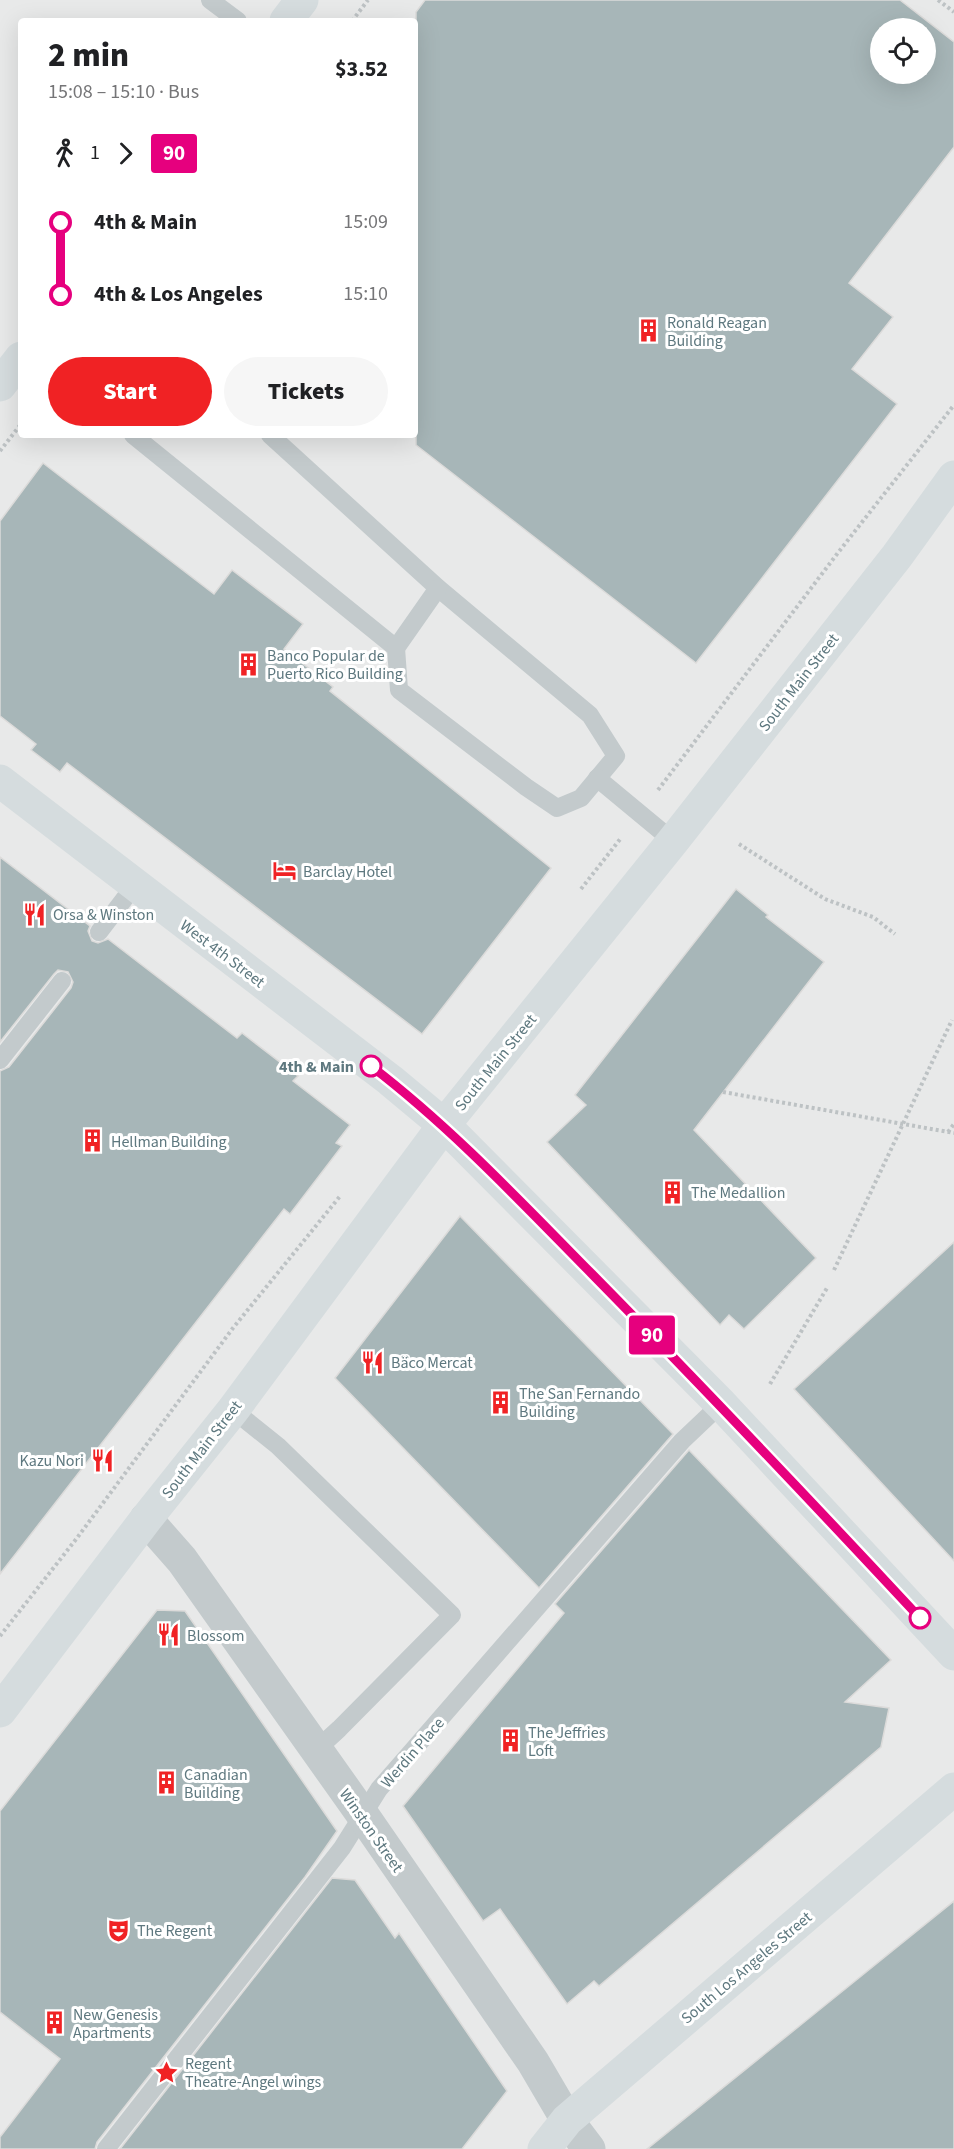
<!DOCTYPE html>
<meta charset="utf-8">
<style>
body{margin:0;font-family:"Source Sans 3",sans-serif;background:#f6f6f6;color:#202124;height:100vh;display:flex;flex-direction:column;font-size:22px;white-space:nowrap}
*{box-sizing:border-box;margin:0}
p{font-size:20px;color:#757577}
.icon{flex:none;width:33px;height:33px;fill:none;stroke:currentColor;stroke-width:2;stroke-linecap:round;stroke-linejoin:round}
.map{position:relative;flex:1;overflow:hidden}
.side{position:absolute;left:18px;top:18px;width:400px;height:420px;display:flex;flex-direction:column;background:#fff;border-radius:6px;box-shadow:0 6px 24px #0002}
.side>*{flex:none}
.badge{padding:0 12px;border-radius:4px;font-size:21px;line-height:39px}
.tools{position:absolute;left:870px;top:18px;display:grid;gap:12px}
.tools a{display:grid;place-items:center;width:66px;height:66px;border-radius:50%;background:#fff;box-shadow:0 6px 24px #0002;font-size:30px}
.map>.badge{position:absolute;translate:-50% -50%;box-shadow:0 0 0 3px #fff}
.legs{display:flex;align-items:center;gap:9px;height:66px;padding:0 30px;font-size:20px}
.legs p{margin-inline-start:auto}
.headline{display:flex;align-items:center;justify-content:space-between;height:102px;padding:0 30px}
h1{font-size:33px;font-weight:800;line-height:45px}
.cta{display:flex;gap:12px;margin-top:auto;padding:12px 30px}
.cta a{flex:1;height:69px;border-radius:36px;background:#f02224;color:#fff;font-size:24px;font-weight:800;line-height:69px;text-align:center}
.cta a+a{background:#f6f6f6;color:#202124}
ul{padding:0 30px;list-style:none}
li{display:flex;align-items:center;gap:21px;height:72px;font-size:22px}
li i{display:grid;place-items:center;width:9px;height:100%;margin:0 8px;background:currentColor}
li i::after{content:'';width:15px;height:15px;margin:-8px;border:4px solid;border-radius:50%;background:#fff}
li p{margin-inline-start:auto}
li:first-child i{background:linear-gradient(#0000 50%,currentColor 0)}
li:last-child i{background:linear-gradient(currentColor 50%,#0000 0)}
.map>svg:first-child{display:block}
</style>
<div class="map">
<svg width="954" height="2149" viewBox="0 0 954 2149">
<rect width="100%" height="100%" fill="#faf9f8"/>
<!-- built -->
<path fill="#e8e9e9" fill-rule="evenodd" d="M0,0h954v2149h-954zM21,21h395v414h-395zM880,28h46v46h-46z"/>
<!-- building -->
<g fill="#a7b6b8" stroke="#dcdbda" stroke-width="1.5" fill-rule="evenodd">
<path d="M425,0h475l54,42v105l-105,136 44,34 -41,52 45,35 -201,259 -280,-218v-433zM880,28h46v46h-46z"/>
<polygon points="43,463 214,594 232,570 303,624 284,649 333,687 330,691 551,868 422,1034 67,763 60,772 31,750 36,744 0,716 0,521"/>
<polygon points="0,857 90,926 88,931 92,941 98,943 108,939 237,1038 242,1033 298,1076 293,1081 350,1125 336,1143 342,1146 290,1214 284,1209 0,1574 0,1071 9,1067 71,988 73,982 68,972 58,970 54,974 0,1042"/>
<polygon points="736,889 768,915 766,917 824,962 694,1130 816,1258 744,1329 729,1315 720,1325 547,1142 586,1105 575,1095"/>
<polygon points="460,1216 673,1434 539,1588 335,1378"/>
<polygon points="954,1242 954,1561 794,1389"/>
<polygon points="689,1450 891,1660 845,1702 889,1708 881,1747 599,1986 594,1981 567,2004 500,1909 483,1921 403,1806 564,1613 555,1604"/>
<polygon points="157,1610 185,1611 337,1831 305,1877 97,2142 95,2149 0,2149 0,2137 60,2059 0,2012 0,1811"/>
<polygon points="332,1878 355,1880 395,1938 399,1933 507,2091 462,2149 120,2149"/>
<polygon points="954,1901 954,2149 647,2149 808,2019"/>
</g>
<g fill="none" stroke-linecap="round" stroke-linejoin="round">
<!-- path -->
<g stroke="#bdc2c4" stroke-width="4" stroke-dasharray="3 3" stroke-linecap="butt">
<polyline points="938,0 954,12"/>
<polyline points="352,21 368,0"/>
<polyline points="0,451 21,424"/>
<polyline points="658,790 837,554 954,405"/>
<polyline points="739,844 825,899 873,917 895,934"/>
<polyline points="581,889 621,838"/>
<polyline points="723,1092 954,1133"/>
<polyline points="948,1132 954,1124"/>
<polyline points="834,1270 952,1020"/>
<polyline points="770,1384 827,1288"/>
<polyline points="0,1636 77,1538 233,1328 341,1195"/>
</g>
<!-- lane -->
<g stroke="#c3cacc" stroke-width="18">
<polyline points="210,0 238,21"/>
<polyline points="133,435 396,648 399,690 526,787 557,808 581,798 616,756 590,715 438,588 270,435"/>
<polyline points="396,648 438,588"/>
<polyline points="597,778 673,841"/>
<polyline points="99,932 135,885"/>
<polyline points="0,1060 62,981"/>
<polyline points="233,1410 278,1446 452,1615 339,1729 315,1751"/>
<polyline points="106,2149 342,1848 379,1789 682,1441 721,1404"/>
</g>
<!-- street -->
<polyline stroke="#c3cacc" stroke-width="33" points="146,1519 182,1560 362,1814 533,2062 567,2120 589,2149"/>
<!-- secondary -->
<polyline stroke="#d5dcde" stroke-width="33" points="544,2149 567,2120 954,1789"/>
<!-- primary -->
<g stroke="#d5dcde" stroke-width="33">
<polyline points="286,21 302,0"/>
<polyline points="0,385 21,358"/>
<polyline points="0,781 390,1080 444,1125 721,1404 954,1654"/>
<polyline points="0,1711 146,1519 233,1410 444,1125 673,841 897,556 954,477"/>
</g>
</g>
<g fill="none" stroke-linecap="round" stroke-linejoin="round">
<defs>
<path id="line-1" d="M371,1066c81,62 150,136 221,208 111,113 220,228 328,344"/>
</defs>
<!-- line-1 casing -->
<use href="#line-1" stroke="#fff" stroke-width="14"/>
<!-- line-1 -->
<use href="#line-1" stroke="#e6007e" stroke-width="9"/>
</g>
<!-- icons -->
<defs>
<symbol id="building-bare" viewBox="-9 -9 18 18"><path d="M-4-6H4V6H1V3H-1V6H-4ZM-2.5-4.3h1.7v1.8h-1.7ZM.8-4.3h1.7v1.8H.8ZM-2.5-1h1.7V.8h-1.7ZM.8-1h1.7V.8H.8Z" fill="#f02224" stroke="#fff" stroke-width="2.5" paint-order="stroke"/></symbol>
<symbol id="hotel-bare" viewBox="-9 -9 18 18"><path d="M-6-4.5h1.5V1H6V5H4.5V3h-9V5H-6ZM-4 0a1.8 1.8 0 1 1 3.6 0ZM.5 0V-2.5h3Q6-2.5 6 0Z" fill="#f02224" stroke="#fff" stroke-width="2.5" paint-order="stroke"/></symbol>
<symbol id="restaurant-bare" viewBox="-9 -9 18 18"><path d="M-5-6h1v4h1v-4h1v4h1v-4h1v5L-1.5 .5V6h-2V.5L-5-1ZM5-6V6H3V1.5H1.5Q1.5-4 5-6Z" fill="#f02224" stroke="#fff" stroke-width="2.5" paint-order="stroke"/></symbol>
<symbol id="theatre-bare" viewBox="-9 -9 18 18"><path d="M-5-5.5Q0-4 5-5.5V0Q5 5 0 6Q-5 5-5 0ZM-3.3-2.5H-1v1.5H-3.3ZM1-2.5H3.3v1.5H1ZM-2.8 1Q0 5.5 2.8 1Z" fill="#f02224" stroke="#fff" stroke-width="2.5" paint-order="stroke"/></symbol>
<symbol id="sight-bare" viewBox="-9 -9 18 18"><path d="M0-6L1.8-2.2L6-1.7L2.9 1.2L3.7 5.4L0 3.3L-3.7 5.4L-2.9 1.2L-6-1.7L-1.8-2.2Z" fill="#f02224" stroke="#fff" stroke-width="2.5" paint-order="stroke"/></symbol>
</defs>
<g fill-rule="evenodd">
<use href="#building-bare" x="632" y="314" width="33" height="33"/>
<use href="#building-bare" x="232" y="648" width="33" height="33"/>
<use href="#hotel-bare" x="268" y="854" width="33" height="33"/>
<use href="#restaurant-bare" x="18" y="898" width="33" height="33"/>
<use href="#building-bare" x="76" y="1124" width="33" height="33"/>
<use href="#building-bare" x="656" y="1176" width="33" height="33"/>
<use href="#restaurant-bare" x="356" y="1346" width="33" height="33"/>
<use href="#building-bare" x="484" y="1386" width="33" height="33"/>
<use href="#restaurant-bare" x="86" y="1444" width="33" height="33"/>
<use href="#restaurant-bare" x="152" y="1618" width="33" height="33"/>
<use href="#building-bare" x="494" y="1724" width="33" height="33"/>
<use href="#building-bare" x="150" y="1766" width="33" height="33"/>
<use href="#theatre-bare" x="102" y="1914" width="33" height="33"/>
<use href="#building-bare" x="38" y="2006" width="33" height="33"/>
<use href="#sight-bare" x="150" y="2056" width="33" height="33"/>
</g>
<!-- markers -->
<g fill="#fff" stroke="#e6007e" stroke-width="3">
<circle cx="371" cy="1066" r="10"/>
<circle cx="920" cy="1618" r="10"/>
</g>
<g text-anchor="middle" stroke-width="6" stroke-linejoin="round" paint-order="stroke">
<!-- poi labels -->
<g font-size="16" fill="#5e787f" stroke="#fff" text-anchor="start">
<text x="667" y="328">Ronald Reagan<tspan x="667" dy="18">Building</tspan></text>
<text x="267" y="661">Banco Popular de<tspan x="267" dy="18">Puerto Rico Building</tspan></text>
<text x="303" y="877">Barclay Hotel</text>
<text x="53" y="920">Orsa &amp; Winston</text>
<text x="111" y="1147">Hellman Building</text>
<text x="691" y="1198">The Medallion</text>
<text x="391" y="1368">Bäco Mercat</text>
<text x="519" y="1399">The San Fernando<tspan x="519" dy="18">Building</tspan></text>
<text x="84" y="1466" text-anchor="end">Kazu Nori</text>
<text x="187" y="1641">Blossom</text>
<text x="528" y="1738">The Jeffries<tspan x="528" dy="18">Loft</tspan></text>
<text x="184" y="1780">Canadian<tspan x="184" dy="18">Building</tspan></text>
<text x="137" y="1936">The Regent</text>
<text x="73" y="2020">New Genesis<tspan x="73" dy="18">Apartments</tspan></text>
<text x="185" y="2069">Regent<tspan x="185" dy="18">Theatre-Angel wings</tspan></text>
</g>
<!-- street labels -->
<g font-size="16" fill="#5e787f" stroke="#fff">
<text transform="translate(798 682) rotate(-52)" y="6">South Main Street</text>
<text transform="translate(223 953) rotate(37)" y="6">West 4th Street</text>
<text transform="translate(495 1062) rotate(-51)" y="6">South Main Street</text>
<text transform="translate(201 1449) rotate(-52)" y="6">South Main Street</text>
<text transform="translate(412 1752) rotate(-49)" y="6">Werdin Place</text>
<text transform="translate(372 1830) rotate(55)" y="6">Winston Street</text>
<text transform="translate(746 1967) rotate(-40)" y="6">South Los Angeles Street</text>
</g>
<!-- stop labels -->
<g font-size="16" font-weight="bold" fill="#5e787f" stroke="#fff" text-anchor="end">
<text x="354" y="1072">4th &amp; Main</text>
</g>
</g>
</svg>
<div class="tools">
<a><svg class="icon" aria-label="locate" viewBox="0 0 24 24"><circle cx="12" cy="12" r="6"/><path d="M12 2v4M12 18v4M2 12h4M18 12h4"/></svg></a>
</div>
<b class="badge" style="left:652px;top:1335px;background:#e6007e;color:#fff">90</b>
<section class="side">
<div class="headline"><div><h1>2 min</h1><p>15:08 – 15:10 · Bus</p></div><b>$3.52</b></div>
<div class="legs"><svg class="icon" aria-label="walk" viewBox="0 0 24 24"><circle cx="13" cy="4" r="2"/><path d="M13 8l-2 6 4 7M11 14l-3 7M7 12l3-4h3l4 4"/></svg>1<svg class="icon" aria-label="forward" viewBox="0 0 24 24"><path d="M9 5l7 7-7 7"/></svg><b class="badge" style="background:#e6007e;color:#fff">90</b></div>
<ul>
<li><i style="color:#e6007e"></i><b>4th &amp; Main</b><p>15:09</p></li>
<li><i style="color:#e6007e"></i><b>4th &amp; Los Angeles</b><p>15:10</p></li>
</ul>
<div class="cta"><a>Start</a><a>Tickets</a></div>
</section>
</div>
